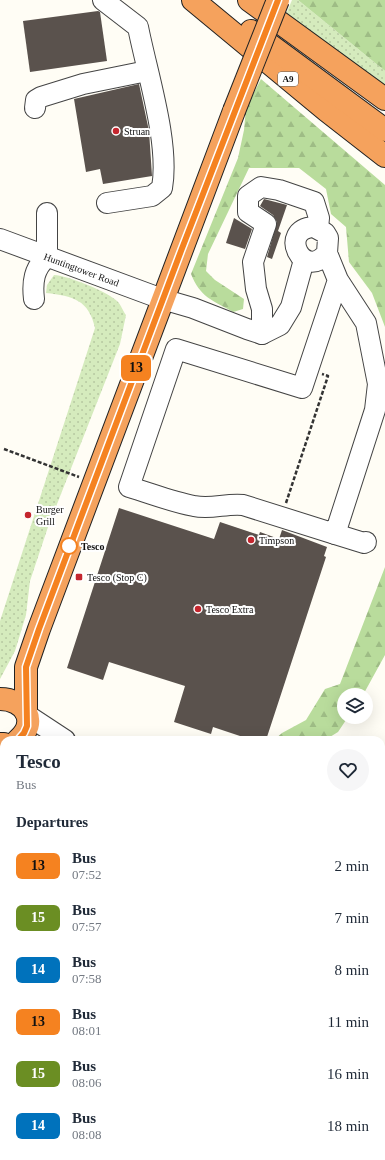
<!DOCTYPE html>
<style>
body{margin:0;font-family:Georgia,serif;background:#f6f6f7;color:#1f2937;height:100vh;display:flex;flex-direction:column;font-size:15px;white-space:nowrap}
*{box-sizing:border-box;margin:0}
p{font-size:13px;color:#747a83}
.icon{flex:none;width:22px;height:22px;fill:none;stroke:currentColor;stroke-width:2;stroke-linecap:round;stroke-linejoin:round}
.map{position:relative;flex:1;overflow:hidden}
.side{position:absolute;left:0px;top:736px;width:385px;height:424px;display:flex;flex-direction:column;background:#fff;border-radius:12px 12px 0 0;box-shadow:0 4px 16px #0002}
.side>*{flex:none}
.badge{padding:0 8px;border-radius:6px;font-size:14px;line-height:26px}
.fabs{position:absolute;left:337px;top:688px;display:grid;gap:8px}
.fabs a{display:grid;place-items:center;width:36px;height:36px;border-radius:50%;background:#fff;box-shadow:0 4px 16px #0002;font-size:20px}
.map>.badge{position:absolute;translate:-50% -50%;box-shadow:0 0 0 2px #fff}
h2{padding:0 16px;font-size:15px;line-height:36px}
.round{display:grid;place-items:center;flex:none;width:42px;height:42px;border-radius:21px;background:#f6f6f7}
.overview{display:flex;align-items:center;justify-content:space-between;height:68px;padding:0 16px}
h1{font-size:19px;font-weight:800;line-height:30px}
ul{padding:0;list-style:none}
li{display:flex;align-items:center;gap:12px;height:52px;padding:0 16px}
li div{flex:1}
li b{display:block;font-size:15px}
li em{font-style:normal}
li .badge{min-width:44px;font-weight:700;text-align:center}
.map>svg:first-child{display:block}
</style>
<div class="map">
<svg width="385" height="1160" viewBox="0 0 385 1160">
<defs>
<pattern id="grass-dots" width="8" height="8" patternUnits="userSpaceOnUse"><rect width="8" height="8" fill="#d5ebbd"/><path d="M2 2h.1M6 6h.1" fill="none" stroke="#b6c8a1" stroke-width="1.8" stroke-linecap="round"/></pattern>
<pattern id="forest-firs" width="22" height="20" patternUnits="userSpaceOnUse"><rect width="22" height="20" fill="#b9dc9c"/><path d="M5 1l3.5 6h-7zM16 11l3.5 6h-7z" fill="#9ebc85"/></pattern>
</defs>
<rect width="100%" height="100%" fill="#fffdf5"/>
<!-- grass -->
<g fill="url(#grass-dots)">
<polygon points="292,0 298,0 385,71 385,93 284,19"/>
<path d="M54,275c12,0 55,17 64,27 3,3 5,9 8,13l-6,29 -72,183 -18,54 -4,34 -11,36 -15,28v-58l95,-293c-6,-28 -22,-32 -49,-35l1,-8z"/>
<polygon points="4,880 4,967 0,969 0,883"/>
</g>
<!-- forest -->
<g fill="url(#forest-firs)">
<polygon points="298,0 385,0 385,71"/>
<path d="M261,79l124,106v142l-13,-34 -23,-31 -3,-35 -15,-13 -5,-25 -27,-21h-50l-41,86 -2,17 9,9 29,19 -1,10 -10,3c-21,-12 -33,-15 -42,-38l47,-116 6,-28 2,-22z"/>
<polygon points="385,567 385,655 363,695 344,695 344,717 348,717 338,732 325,740 274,740 282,733 306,720 325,689 340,684"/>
</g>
<!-- pitch -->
<g fill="#e6f2cf">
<polygon points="385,922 385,1070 381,1068 381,932"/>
<polygon points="381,1123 385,1124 385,1160 303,1160 304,1156 381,1156"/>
</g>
<!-- building -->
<g fill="#5a524d">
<polygon points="98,11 100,12 107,61 30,72 23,21"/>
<polygon points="139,84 149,131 152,176 103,184 100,169 86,172 74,99"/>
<polygon points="264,199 287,205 278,231 281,233 272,259 267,257 277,222 273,215 260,206"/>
<polygon points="234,218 252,229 245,249 226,243"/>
<polygon points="119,508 214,539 220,522 259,535 260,532 279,539 282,530 327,547 324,556 326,557 266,740 252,740 213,727 211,734 174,722 185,686 109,662 103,680 67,668"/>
</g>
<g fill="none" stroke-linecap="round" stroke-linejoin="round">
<defs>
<g id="minor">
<path d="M103,0l35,27c9,46 32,116 24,161l-10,8 -45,7"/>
<polyline points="35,108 36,100 41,97 83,84 147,71"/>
<path id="s1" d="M0,239l162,60 31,9 54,21 15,5 18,-9 11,-18 13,-47"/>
<path d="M327,253c-24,29 -50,-24 -13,-26l11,6 3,5 -1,15 11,27 28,43 12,61 -3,26 -40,124 -92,-29c-17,-2 -32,5 -49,1 -22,-4 -44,-13 -65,-19l47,-138 126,39 36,-108"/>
<path d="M34,299c-2,-17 0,-31 13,-42v-44"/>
<polyline points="262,334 262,309 256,289 253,262 266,224 248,212 248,196 261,187 279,190 314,202 319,218 318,228"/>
<polyline points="335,534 364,543 366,542"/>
<polyline points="27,715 65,740"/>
<polyline points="381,796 385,795"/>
<polyline points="0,872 4,872"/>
<polyline points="381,913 385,903"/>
<polyline points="0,981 4,979"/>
</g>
<g id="highway">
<polyline points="193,0 326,110 385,156"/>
<polyline points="249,0 385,99"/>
<polyline points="251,31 385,130"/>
<path d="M0,699c25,0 39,23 18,41"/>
<polyline points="26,712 26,667 39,629 234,111"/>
<polyline points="0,744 4,744"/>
</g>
</defs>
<!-- minor casing -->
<use href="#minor" stroke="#444" stroke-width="22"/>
<!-- highway casing -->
<use href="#highway" stroke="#222" stroke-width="24"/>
<!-- path -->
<g stroke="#333" stroke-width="2.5" stroke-dasharray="4 2" stroke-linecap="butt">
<polyline points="4,449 79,477"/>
<polyline points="286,503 328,376 322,374"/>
</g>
<!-- minor -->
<use href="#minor" stroke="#fff" stroke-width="20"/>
<!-- highway -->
<use href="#highway" stroke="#f5a25d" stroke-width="22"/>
<defs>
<polyline id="highway-bridge" points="234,111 278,0"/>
</defs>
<!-- highway-bridge casing -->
<use href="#highway-bridge" stroke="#222" stroke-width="24" stroke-linecap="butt"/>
<!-- highway-bridge -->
<use href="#highway-bridge" stroke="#f5a25d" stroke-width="22"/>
</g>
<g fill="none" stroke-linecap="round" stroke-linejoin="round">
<defs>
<polyline id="line" points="18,740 24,733 27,726 26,667 39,629 181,251 278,0"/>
</defs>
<!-- line casing -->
<use href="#line" stroke="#fff" stroke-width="9"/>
<!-- line -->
<use href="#line" stroke="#f58220" stroke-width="6"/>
</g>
<!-- markers -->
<g fill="#c4262e" stroke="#fff" stroke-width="1.5">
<circle cx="116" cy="131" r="4"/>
<circle cx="28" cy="515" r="4"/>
<circle cx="251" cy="540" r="4"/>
<rect x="75" y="573" width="8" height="8" rx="2"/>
<circle cx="198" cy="609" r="4"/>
</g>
<circle fill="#fff" stroke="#f58220" stroke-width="2" cx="69" cy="546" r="8"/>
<g text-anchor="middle" stroke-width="4" stroke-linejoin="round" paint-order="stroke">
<!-- shield labels -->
<rect fill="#fff" stroke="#585858" stroke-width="1" x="278" y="72" width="20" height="14" rx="3"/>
<g font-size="9" font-weight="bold" fill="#111">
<text x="288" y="82">A9</text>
</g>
<!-- poi labels -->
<g font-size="10" fill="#111" stroke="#fff" text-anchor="start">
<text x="124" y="135">Struan</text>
<text x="36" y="513">Burger<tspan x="36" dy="12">Grill</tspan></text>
<text x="259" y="544">Timpson</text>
<text x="87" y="581">Tesco (Stop C)</text>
<text x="206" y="613">Tesco Extra</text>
</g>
<!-- street labels -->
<g font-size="10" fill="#111" stroke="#fff">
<text dy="4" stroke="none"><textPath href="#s1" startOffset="87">Huntingtower Road</textPath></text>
</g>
<!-- stop labels -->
<g font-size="10" font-weight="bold" fill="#111" stroke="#fff" text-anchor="start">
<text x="81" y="550">Tesco</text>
</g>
</g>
</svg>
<div class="fabs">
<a><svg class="icon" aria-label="layers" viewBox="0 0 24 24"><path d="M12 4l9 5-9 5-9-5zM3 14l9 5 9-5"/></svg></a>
</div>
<b class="badge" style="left:136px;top:368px;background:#f58220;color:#111">13</b>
<section class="side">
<div class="overview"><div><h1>Tesco</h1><p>Bus</p></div><a class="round"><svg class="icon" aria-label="heart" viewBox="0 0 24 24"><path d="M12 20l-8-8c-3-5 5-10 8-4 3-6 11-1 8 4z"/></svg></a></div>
<h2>Departures</h2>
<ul>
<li><span class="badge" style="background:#f58220;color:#111">13</span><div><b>Bus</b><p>07:52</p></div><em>2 min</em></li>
<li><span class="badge" style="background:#6b8e23;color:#fff">15</span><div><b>Bus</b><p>07:57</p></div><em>7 min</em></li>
<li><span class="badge" style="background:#0072bc;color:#fff">14</span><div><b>Bus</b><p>07:58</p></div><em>8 min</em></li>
<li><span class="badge" style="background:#f58220;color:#111">13</span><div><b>Bus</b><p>08:01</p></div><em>11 min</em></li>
<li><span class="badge" style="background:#6b8e23;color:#fff">15</span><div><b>Bus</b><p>08:06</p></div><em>16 min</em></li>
<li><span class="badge" style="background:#0072bc;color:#fff">14</span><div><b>Bus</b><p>08:08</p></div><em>18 min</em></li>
</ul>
</section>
</div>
